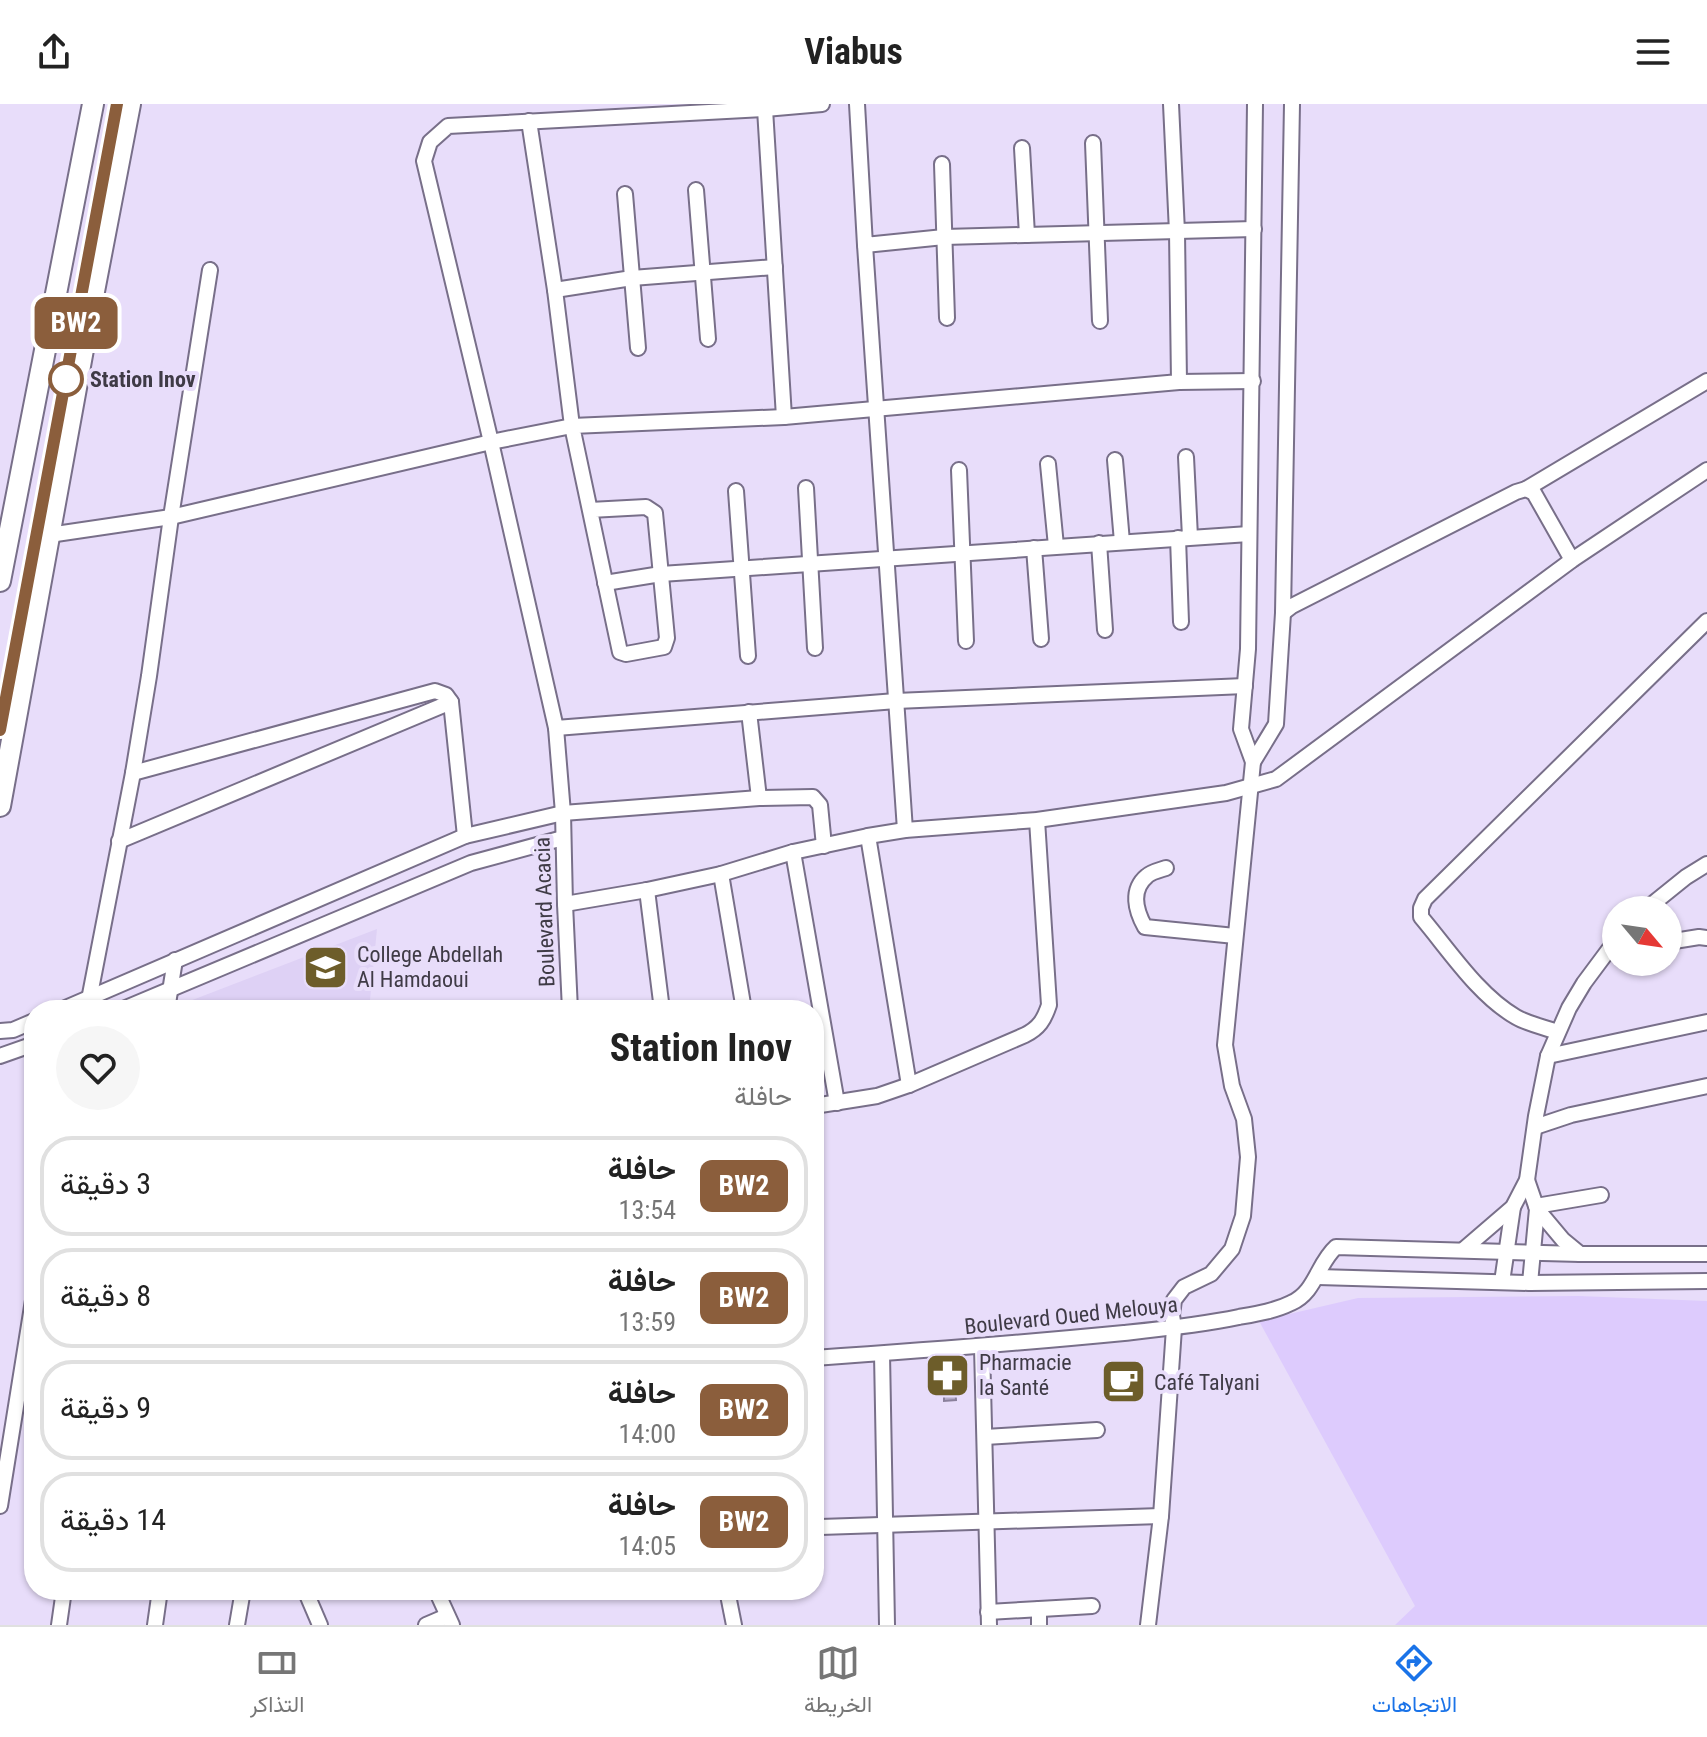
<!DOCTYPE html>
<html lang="ar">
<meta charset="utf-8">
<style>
body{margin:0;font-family:"Roboto Condensed",Vazirmatn,sans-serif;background:#f6f6f6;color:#222;direction:rtl;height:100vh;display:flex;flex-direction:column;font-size:30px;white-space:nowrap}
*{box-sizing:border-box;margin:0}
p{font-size:26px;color:#767676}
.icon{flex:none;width:44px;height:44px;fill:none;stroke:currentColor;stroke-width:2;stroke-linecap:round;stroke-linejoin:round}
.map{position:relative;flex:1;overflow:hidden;direction:ltr}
.sheet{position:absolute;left:24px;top:896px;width:800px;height:600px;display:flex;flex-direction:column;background:#fff;border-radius:32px;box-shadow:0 2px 6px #0004;direction:rtl}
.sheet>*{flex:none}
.badge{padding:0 16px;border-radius:12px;font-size:28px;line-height:52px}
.needle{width:52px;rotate:119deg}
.controls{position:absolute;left:1602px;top:792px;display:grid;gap:16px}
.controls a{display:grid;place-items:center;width:80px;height:80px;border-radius:50%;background:#fff;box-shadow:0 2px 6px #0004;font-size:40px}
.map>.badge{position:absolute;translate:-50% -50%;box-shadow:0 0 0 4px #fff}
.round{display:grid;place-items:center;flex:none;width:84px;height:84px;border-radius:42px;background:#f6f6f6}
.overview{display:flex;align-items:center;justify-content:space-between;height:136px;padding:0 32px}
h1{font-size:38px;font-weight:700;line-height:60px}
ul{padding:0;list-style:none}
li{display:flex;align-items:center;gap:24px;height:100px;margin:0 16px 12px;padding:0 16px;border:4px solid #e0e0e0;border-radius:32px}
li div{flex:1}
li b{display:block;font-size:30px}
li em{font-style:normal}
li .badge{min-width:88px;font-weight:700;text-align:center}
header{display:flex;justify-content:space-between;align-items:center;height:104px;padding:0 32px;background:#fff;font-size:36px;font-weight:700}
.menu{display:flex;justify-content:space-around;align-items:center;height:112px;border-top:2px solid #e0e0e0;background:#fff;font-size:22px;color:#767676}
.menu a{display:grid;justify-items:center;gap:4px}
.menu .active{color:#1a73e8}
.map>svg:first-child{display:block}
</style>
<header><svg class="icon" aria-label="menu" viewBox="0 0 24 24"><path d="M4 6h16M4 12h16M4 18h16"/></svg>Viabus<svg class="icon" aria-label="share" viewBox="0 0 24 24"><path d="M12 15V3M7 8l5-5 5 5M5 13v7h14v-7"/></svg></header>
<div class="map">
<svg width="1707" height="1521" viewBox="0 0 1707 1521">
<rect width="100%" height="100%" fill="#e8ddfa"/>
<!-- built -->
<polygon fill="#ded1f5" points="377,825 369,906 181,906 182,900"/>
<!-- green -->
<polygon fill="#ddcbfd" points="1578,1192 1707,1197 1707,1521 1395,1521 1415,1502 1259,1217 1358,1194"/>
<!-- building -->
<g fill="#b5abc7" stroke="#8a809b" stroke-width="2">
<polygon points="954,1267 956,1296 944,1297 944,1288 936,1289 935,1269"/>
<polygon points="1130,1272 1130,1291 1103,1292 1103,1273"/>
</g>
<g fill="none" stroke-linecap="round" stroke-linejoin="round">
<defs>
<g id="minor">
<polyline points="857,0 865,141 944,133 1254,125"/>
<polyline points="765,5 784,313"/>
<polyline points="1093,39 1100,217"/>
<polyline points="1022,44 1027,131"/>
<polyline points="942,60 947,214"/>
<polyline points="696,86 708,235"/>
<polyline points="625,90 638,244"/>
<polyline points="865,141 905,726"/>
<polyline points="555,186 632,174 775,163"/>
<polyline points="1179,278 1253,277"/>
<polyline points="1186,353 1190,433"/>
<polyline points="1115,356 1122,438"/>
<polyline points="1048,360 1056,442"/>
<polyline points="959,366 966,537"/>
<polyline points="806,384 815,544"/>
<polyline points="1526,385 1707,277"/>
<polyline points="736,387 748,552"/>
<path d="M590,406l56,-3 9,6 12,125 -3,9 -38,7 -6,-2c-16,-75 -32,-150 -48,-226l212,-9 395,-35 -2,-150 -6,-128"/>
<polyline points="49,431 171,413 491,338 572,322 555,186 529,17"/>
<polyline points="1178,434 1181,518"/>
<polyline points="1099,439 1105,526"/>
<polyline points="1034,444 1041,535"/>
<polyline points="605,479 661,470 1249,430"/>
<polyline points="1283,509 1292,502 1516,388 1526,385 1534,389 1572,456"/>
<polyline points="749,608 759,694 813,693 820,701 824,742"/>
<polyline points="556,624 896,597 1245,582"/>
<polyline points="1253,658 1276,620 1283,509 1292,0"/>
<polyline points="133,669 435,587 446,591 451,598 465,732"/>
<polyline points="868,732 909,981"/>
<polyline points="119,737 451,598"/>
<polyline points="793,748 837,999"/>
<path d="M1166,764c-6,2 -15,4 -19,8 -17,14 -11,35 -2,51l90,9"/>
<polyline points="721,770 744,906"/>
<polyline points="647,786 662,906"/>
<polyline points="565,800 647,786 721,770 793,748 868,732 905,726 1037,716 1226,689 1276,675 1572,456 1707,366"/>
<polyline points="1645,806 1686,773 1707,760"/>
<polyline points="1668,838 1699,833 1707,834"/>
<polyline points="61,906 465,732 563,709 759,694"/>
<polyline points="87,906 133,669 149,572 171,413 210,166"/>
<polyline points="121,906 471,759 563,734"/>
<polyline points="167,906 175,856"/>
<polyline points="570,906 565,800 563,709 556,624 491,338 424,57 430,38 448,22 765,5 822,0"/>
<polyline points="0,927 13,926 34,917"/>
<path d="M1557,928c-13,-5 -29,-8 -41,-15 -38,-22 -67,-67 -95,-100v-9l4,-9 282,-278"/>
<polyline points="0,952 34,940"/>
<polyline points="1548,952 1707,918"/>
<path d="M814,1002l63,-10 32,-11 116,-50c14,-7 19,-15 24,-30l-12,-185"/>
<polyline points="1535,1023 1571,1011 1707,982"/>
<polyline points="1527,1076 1537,1105 1563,1136 1580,1150"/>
<polyline points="1536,1102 1601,1091"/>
<polyline points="1463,1146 1513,1103 1527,1076 1536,1012 1548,952 1569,904 1584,879 1616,836"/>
<polyline points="1318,1173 1530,1179 1707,1177"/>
<polyline points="1502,1178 1513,1103"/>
<polyline points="1530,1179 1537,1105"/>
<polyline points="982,1243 989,1521"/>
<polyline points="882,1250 887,1521"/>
<path d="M814,1254c103,-7 207,-15 310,-25 38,-4 77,-8 115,-16 17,-3 36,-6 52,-14 25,-11 26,-39 45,-56l244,7h127"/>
<polyline points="985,1333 1097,1326"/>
<polyline points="0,1402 34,1190"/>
<polyline points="814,1420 820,1423 1161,1412"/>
<polyline points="305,1486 320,1521"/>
<polyline points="436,1486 452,1521"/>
<polyline points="727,1486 734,1521"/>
<polyline points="988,1508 1092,1502"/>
<polyline points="59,1521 64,1486"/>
<polyline points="155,1521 160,1486"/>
<polyline points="237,1521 243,1486"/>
<polyline points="426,1521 447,1512"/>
<polyline points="1039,1521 1039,1505"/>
<polyline points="1148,1521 1161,1412 1174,1224 1172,1211 1174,1196 1184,1183 1211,1170 1232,1145 1243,1112 1248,1053 1244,1015 1232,982 1225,941 1253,658 1241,625 1248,545 1255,0"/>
</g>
<g id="secondary">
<polyline points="0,477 93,0"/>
<polyline points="0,702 86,229 130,0"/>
</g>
</defs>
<!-- minor casing -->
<use href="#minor" stroke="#786f89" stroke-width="18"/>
<!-- secondary casing -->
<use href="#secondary" stroke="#786f89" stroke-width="24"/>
<!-- minor -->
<use href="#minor" stroke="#fff" stroke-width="14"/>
<!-- secondary -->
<use href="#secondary" stroke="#fff" stroke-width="20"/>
</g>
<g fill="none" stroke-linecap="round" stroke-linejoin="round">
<defs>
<polyline id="line" points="0,626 117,0"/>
</defs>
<!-- line casing -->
<use href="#line" stroke="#fff" stroke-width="18"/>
<!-- line -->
<use href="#line" stroke="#8b5e3c" stroke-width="12"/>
</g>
<!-- icons -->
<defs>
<symbol id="school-square" viewBox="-11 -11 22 22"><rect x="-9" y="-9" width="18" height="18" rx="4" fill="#6d5d2a" stroke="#e8ddfa"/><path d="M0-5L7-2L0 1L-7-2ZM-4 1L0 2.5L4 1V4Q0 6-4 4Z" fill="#fff"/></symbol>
<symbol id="pharmacy-square" viewBox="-11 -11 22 22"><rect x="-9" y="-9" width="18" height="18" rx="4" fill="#6d5d2a" stroke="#e8ddfa"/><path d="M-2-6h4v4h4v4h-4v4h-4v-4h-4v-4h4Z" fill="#fff"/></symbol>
<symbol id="cafe-square" viewBox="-11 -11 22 22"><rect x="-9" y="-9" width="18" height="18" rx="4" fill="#6d5d2a" stroke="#e8ddfa"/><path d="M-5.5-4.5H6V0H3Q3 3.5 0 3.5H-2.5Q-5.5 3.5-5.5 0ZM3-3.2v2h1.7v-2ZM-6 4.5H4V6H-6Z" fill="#fff"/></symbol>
</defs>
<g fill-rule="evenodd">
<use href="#school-square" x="300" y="838" width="51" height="51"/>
<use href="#pharmacy-square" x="922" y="1246" width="51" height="51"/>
<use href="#cafe-square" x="1098" y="1252" width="51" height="51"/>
</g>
<!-- markers -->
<circle fill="#fff" stroke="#8b5e3c" stroke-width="4" cx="66" cy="275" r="16"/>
<g text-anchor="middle" stroke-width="8" stroke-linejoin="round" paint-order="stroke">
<!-- stop labels -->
<g font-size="22" font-weight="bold" fill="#3f3b46" stroke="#e8ddfa" text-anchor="start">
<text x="90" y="283">Station Inov</text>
</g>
<!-- street labels -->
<g font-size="22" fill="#3f3b46" stroke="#e8ddfa">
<text transform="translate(544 808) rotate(-92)" y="8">Boulevard Acacia</text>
<text transform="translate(1071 1211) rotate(-6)" y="8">Boulevard Oued Melouya</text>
</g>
<!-- poi labels -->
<g font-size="22" fill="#3f3b46" stroke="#e8ddfa" text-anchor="start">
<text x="357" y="858">College Abdellah<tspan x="357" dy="25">Al Hamdaoui</tspan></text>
<text x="979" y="1266">Pharmacie<tspan x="979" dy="25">la Santé</tspan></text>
<text x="1154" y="1286">Café Talyani</text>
</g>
</g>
</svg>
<div class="controls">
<a><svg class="needle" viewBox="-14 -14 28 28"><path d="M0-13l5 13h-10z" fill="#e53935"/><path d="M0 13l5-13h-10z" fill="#767676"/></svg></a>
</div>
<b class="badge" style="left:76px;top:219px;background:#8b5e3c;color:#fff">BW2</b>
<section class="sheet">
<div class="overview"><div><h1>Station Inov</h1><p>حافلة</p></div><a class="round"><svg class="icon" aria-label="heart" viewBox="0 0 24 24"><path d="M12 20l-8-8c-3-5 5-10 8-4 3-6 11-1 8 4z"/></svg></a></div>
<ul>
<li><span class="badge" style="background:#8b5e3c;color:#fff">BW2</span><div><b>حافلة</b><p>13:54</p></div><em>3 دقيقة</em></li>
<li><span class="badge" style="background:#8b5e3c;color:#fff">BW2</span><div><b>حافلة</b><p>13:59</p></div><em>8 دقيقة</em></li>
<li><span class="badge" style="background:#8b5e3c;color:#fff">BW2</span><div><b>حافلة</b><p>14:00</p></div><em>9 دقيقة</em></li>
<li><span class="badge" style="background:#8b5e3c;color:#fff">BW2</span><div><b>حافلة</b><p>14:05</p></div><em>14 دقيقة</em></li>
</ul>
</section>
</div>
<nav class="menu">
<a class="active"><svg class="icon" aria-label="directions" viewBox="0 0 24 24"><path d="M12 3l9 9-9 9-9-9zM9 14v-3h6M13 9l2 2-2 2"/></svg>الاتجاهات</a>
<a><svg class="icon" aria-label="map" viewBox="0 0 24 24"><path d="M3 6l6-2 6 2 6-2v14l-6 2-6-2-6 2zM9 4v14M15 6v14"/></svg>الخريطة</a>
<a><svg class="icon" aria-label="tickets" viewBox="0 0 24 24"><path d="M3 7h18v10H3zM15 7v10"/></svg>التذاكر</a>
</nav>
